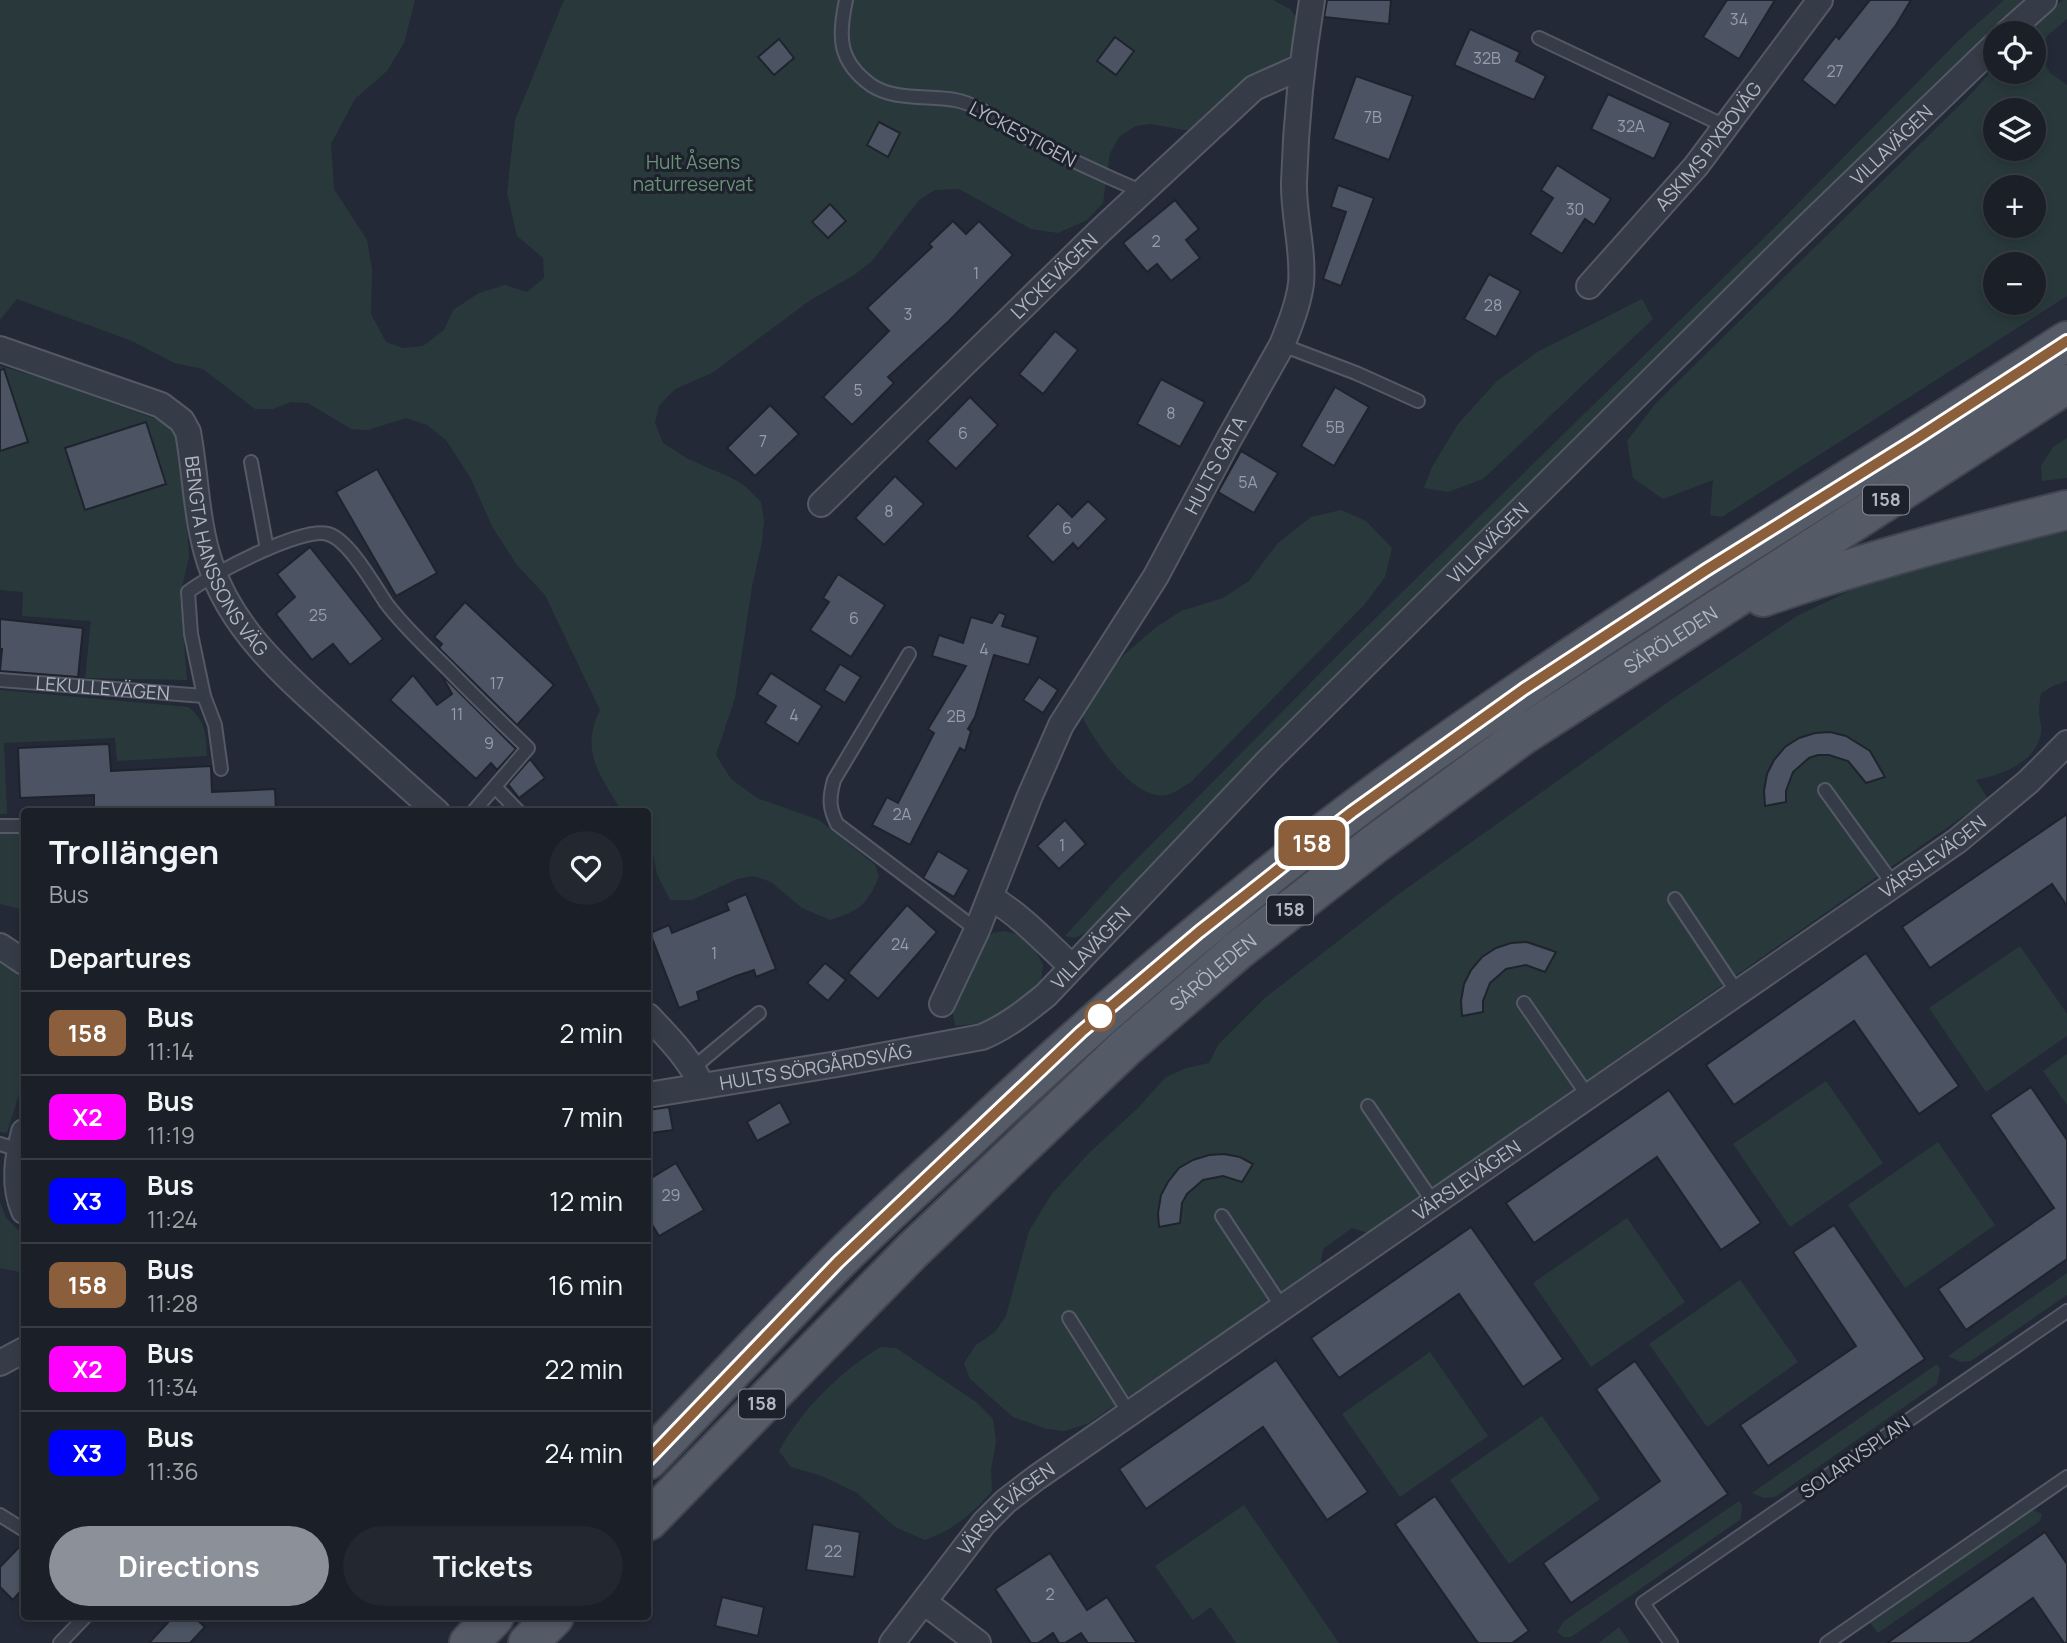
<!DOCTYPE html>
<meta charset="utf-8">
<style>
body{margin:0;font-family:Manrope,sans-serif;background:#232730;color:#f1f3f6;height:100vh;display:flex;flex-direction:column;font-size:26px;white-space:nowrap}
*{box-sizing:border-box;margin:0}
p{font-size:23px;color:#9fa2a8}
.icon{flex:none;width:38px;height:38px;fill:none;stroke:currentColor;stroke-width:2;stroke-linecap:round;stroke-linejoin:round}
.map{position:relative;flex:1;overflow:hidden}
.drawer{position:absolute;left:21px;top:808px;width:630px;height:812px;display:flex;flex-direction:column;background:#1a1f28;border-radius:7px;box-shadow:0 4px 10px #0003,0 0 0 2px #383d45}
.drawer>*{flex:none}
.badge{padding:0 14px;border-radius:10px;font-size:24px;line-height:46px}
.tools{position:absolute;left:1983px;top:21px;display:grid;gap:14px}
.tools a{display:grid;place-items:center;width:63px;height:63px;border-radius:50%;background:#1a1f28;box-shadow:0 4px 10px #0003,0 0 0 2px #383d45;font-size:35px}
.map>.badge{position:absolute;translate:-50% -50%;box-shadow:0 0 0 4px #fff}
h2{padding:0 28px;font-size:26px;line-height:63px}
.round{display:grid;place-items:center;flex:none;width:74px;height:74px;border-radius:37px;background:#232730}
.overview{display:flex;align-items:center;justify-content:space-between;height:119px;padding:0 28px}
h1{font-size:33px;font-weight:700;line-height:52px}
.action{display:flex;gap:14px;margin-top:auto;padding:14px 28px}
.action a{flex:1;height:80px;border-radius:42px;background:#8c9099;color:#fff;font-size:28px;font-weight:700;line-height:80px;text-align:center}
.action a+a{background:#232730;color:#f1f3f6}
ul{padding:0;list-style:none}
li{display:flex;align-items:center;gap:21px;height:84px;padding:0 28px;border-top:2px solid #383d45}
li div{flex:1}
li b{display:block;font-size:26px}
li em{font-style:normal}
li .badge{min-width:77px;font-weight:700;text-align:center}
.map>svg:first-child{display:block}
</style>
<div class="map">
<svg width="2067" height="1643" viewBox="0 0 2067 1643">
<rect width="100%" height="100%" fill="#232936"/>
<!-- green -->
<g fill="#29393b" fill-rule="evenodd">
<path d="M0,0h415l-11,43 -17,28 -32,28 -24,45 3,45 33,51 5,29 -1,45 15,28 17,6 20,-2 21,-16 9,-20 26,-17 26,-8 22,7 17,-14 -1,-20 -26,-22 -10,-43 8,-73 49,-120h709l17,9 5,7 2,12 -7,32 -83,71 -24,-1 -32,-6 -15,2 -16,10 -10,17 -7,50 -16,17 -29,13 -27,-4 -72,-40 -24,1 -16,10 -47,61 -18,14 -45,26 -97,72 -37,16 -16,17 -4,17 8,20 25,16 44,19 13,8 16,16 3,18 -2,22 -10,45 -17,111 -19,57 15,24 26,19 62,22 56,45 4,12c-13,29 -19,33 -49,43l-28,-12 -31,-26 -17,-6 -17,3 -45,21h-22l-13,-26 -7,-34 -2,-3v-25h-26c-21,-36 -43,-60 -22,-102l-55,-115 -28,-30 -24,-37 -23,-51 -24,-37 -19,-15 -21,-7 -38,12 -17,-1 -43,-26 -17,-1 -18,7h-18l-52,-40 -29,-6 -42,-22 -115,-42 -17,21z"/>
<polygon points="2004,0 2023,0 1770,250 1093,929 1075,938 1065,936 1119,877 1343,650 1765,237 1960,39"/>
<path d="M2063,0h4v19l-20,17 -6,21 9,16 17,12v211l-345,221 -12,-2 3,-35 -50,19 -30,-21 -6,-37 29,-38 315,-309 24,-27v5h39v-39h-10zM1995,110h39v39h-39zM1995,187h39v39h-39zM1995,264h39v39h-39z"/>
<polygon points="1642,299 1653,319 1483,479 1448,492 1424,488 1432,467 1458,424 1497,381 1539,351"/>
<polygon points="0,366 42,378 164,422 175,433 181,450 183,473 189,557 180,596 187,680 85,678 91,621 22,616 23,592 0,590"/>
<polygon points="2067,438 2067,478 2042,481 2041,466 2053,447"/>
<path d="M1341,510l25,11 26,27 -7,29 -20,27 -174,178c-7,4 -16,11 -24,13 -34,7 -75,-57 -87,-83l13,-25 32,-33 30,-26 26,-17 42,-13 26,-17 29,-38 33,-26z"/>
<path d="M2067,532v149l-12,4 -14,8c-1,6 -2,12 -2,17 0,8 3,15 2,23 -5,30 -40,42 -65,47l12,19 -620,434 -16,-5 -29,21 -3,20 -233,155 -23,7 -17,-2 -34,-12 -43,-38 -6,-16 12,-18 19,-13 11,-16 23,-85 22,-36 38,-42 49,-45 27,-30 21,-10 23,-5 9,-18 48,-48 130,-101 275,-196 126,-84 69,-33 92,-31z"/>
<path d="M0,690l188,17c18,14 18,27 19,49l-90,5 -2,-23 -111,5 3,71h-7z"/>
<polygon points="0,832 24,832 24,910 0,904"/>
<polygon points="1005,931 1021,935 1033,946 1043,965 1041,983 1012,1013 997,1021 955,1026 953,1013 957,994 985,940 993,933"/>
<polygon points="2020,946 2067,1014 2067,1036 1986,1092 1929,1008"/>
<polygon points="0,961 24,978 24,1078 7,1133 0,1132"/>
<polygon points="2067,1054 2067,1105 2043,1071"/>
<polygon points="1826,1081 1883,1163 1790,1227 1733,1144"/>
<polygon points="1938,1142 1995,1225 1905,1288 1848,1205"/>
<polygon points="0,1202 6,1218 24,1235 24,1273 0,1268"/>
<polygon points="1627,1218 1685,1302 1591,1367 1533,1283"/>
<polygon points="2067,1273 2067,1295 1971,1361 1961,1362 1948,1356"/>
<polygon points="1740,1280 1798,1362 1707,1427 1649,1344"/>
<path d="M881,1347l15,1 80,54 17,17 3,23 -5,27 1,22c-21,24 -36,37 -67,49l-30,-13 -38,-34 -35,-17 -31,-9 -12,-16c22,-40 62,-81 102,-104z"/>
<polygon points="1430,1352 1488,1436 1400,1497 1342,1414"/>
<polygon points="1937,1364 1940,1370 1937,1384 1775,1497 1764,1498 1752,1493"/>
<polygon points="1542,1416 1600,1499 1509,1564 1450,1480"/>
<polygon points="1739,1501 1742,1505 1741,1519 1571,1637 1564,1637 1557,1632 1564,1621"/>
<polygon points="1244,1505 1339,1643 1236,1643 1211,1607 1193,1620 1155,1566"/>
<polygon points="2031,1509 2042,1514 2040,1521 1878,1633 1868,1620 1977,1544 1998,1534"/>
<polygon points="1619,1627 1630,1643 1599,1643"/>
</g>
<!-- building -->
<g fill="#4c5362" stroke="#1e232d" stroke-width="2">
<polygon points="1327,0 1391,0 1389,24 1324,17"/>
<polygon points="1727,0 1775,0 1739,59 1703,37"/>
<polygon points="1870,0 1911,0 1896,25 1835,106 1802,80 1836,36 1839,39"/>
<polygon points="1470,29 1520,52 1516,61 1546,76 1534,100 1454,65"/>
<polygon points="1115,37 1134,51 1116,75 1097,61"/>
<polygon points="779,39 794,58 774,75 758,57"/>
<polygon points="1356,76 1413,96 1389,160 1333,139"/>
<polygon points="1608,94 1671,123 1654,159 1591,129"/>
<polygon points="879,122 900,133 888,157 867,145"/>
<polygon points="1557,165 1611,199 1594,225 1585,219 1562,254 1530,234 1553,198 1541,190"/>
<polygon points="1338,185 1374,198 1341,286 1323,279 1346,212 1331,207"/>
<polygon points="1175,200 1199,229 1186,240 1200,258 1171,281 1157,264 1147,272 1123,243"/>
<polygon points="830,204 846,221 828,238 812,222"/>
<polygon points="953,221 966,234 979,221 1013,255 949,321 888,377 894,383 852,425 823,397 889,331 867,308 932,247 929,244"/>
<polygon points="1489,274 1521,291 1496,337 1464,319"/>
<polygon points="1055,331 1078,350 1043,394 1019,374"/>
<polygon points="4,369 28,442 0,451 0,370"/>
<polygon points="1161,379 1205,402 1180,447 1137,424"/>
<polygon points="1335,387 1369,407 1334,466 1301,446"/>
<polygon points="970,397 998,425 956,469 927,441"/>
<polygon points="770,405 799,434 755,476 727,448"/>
<polygon points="146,422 166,484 85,510 65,448"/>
<polygon points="1241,451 1278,473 1254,513 1218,492"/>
<polygon points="377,469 437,573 396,596 336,492"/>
<polygon points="895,476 924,504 884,545 855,518"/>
<polygon points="1088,501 1107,519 1078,549 1073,543 1053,563 1027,536 1058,503 1072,517"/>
<polygon points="310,547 383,639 350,665 333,644 312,660 276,614 295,597 277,574"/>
<polygon points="838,574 885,605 851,657 810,630 829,602 823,598"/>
<polygon points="465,602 554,685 517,725 439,648 442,644 434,637"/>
<polygon points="999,612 1006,615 1002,626 1038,637 1029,665 994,655 975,717 968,729 971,731 965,751 960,748 910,845 872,825 887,797 898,803 934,733 928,729 966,666 932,656 939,635 963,643 971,617 992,623"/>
<polygon points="0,619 83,628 78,677 0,671 2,649 0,649"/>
<polygon points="840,664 861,677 845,703 824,690"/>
<polygon points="771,673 822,706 798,744 765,723 776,706 757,694"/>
<polygon points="441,674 516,749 497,770 491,763 476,779 390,700 413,675 437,705 452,694"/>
<polygon points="1039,677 1058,690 1043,713 1023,700"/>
<polygon points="1830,732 1846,736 1870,751 1885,777 1866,783 1848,761 1829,755 1818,755 1809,758 1793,772 1786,791 1786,802 1765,806 1764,791 1767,774 1774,760 1785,747 1799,738 1815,733"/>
<polygon points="109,744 111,771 211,766 212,792 275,789 276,812 94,812 94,795 20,798 18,748"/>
<polygon points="530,759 545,778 519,798 508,784"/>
<polygon points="2067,814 2067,906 2052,884 1930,968 1902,927"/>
<polygon points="1065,820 1086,844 1059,869 1037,846"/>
<polygon points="938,851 969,870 954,897 923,878"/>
<polygon points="746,894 776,969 756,977 754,970 736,976 697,992 699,1000 679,1008 650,933 669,925 672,933 714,916 729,910 726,903"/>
<polygon points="907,905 937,932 878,999 848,973"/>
<polygon points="1527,942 1556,952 1545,972 1526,965 1506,969 1490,983 1483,1001 1483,1012 1462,1016 1461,1001 1464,984 1471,970 1482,957 1496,948 1511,943"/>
<polygon points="1866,953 1959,1086 1919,1114 1854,1021 1734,1105 1706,1065"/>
<polygon points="825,963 846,980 828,1001 807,983"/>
<polygon points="2031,1087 2067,1140 2067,1259 1966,1330 1938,1289 2054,1208 1990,1115"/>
<polygon points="1669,1090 1761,1223 1721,1250 1657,1157 1534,1243 1506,1203"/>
<polygon points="780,1102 791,1123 757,1141 747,1122"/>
<polygon points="669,1107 673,1130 651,1133 648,1110"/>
<polygon points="1224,1154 1240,1157 1253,1164 1242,1182 1223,1176 1203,1180 1187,1194 1182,1203 1180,1223 1159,1227 1158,1213 1161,1195 1168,1182 1179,1168 1193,1160 1209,1155"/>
<polygon points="676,1163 704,1210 659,1236 648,1218 648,1180"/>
<polygon points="1834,1225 1925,1359 1768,1466 1740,1425 1856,1346 1793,1252"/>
<polygon points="1471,1227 1563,1359 1523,1387 1459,1294 1339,1378 1311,1338"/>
<polygon points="1276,1360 1368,1492 1327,1520 1263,1427 1146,1509 1119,1469"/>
<polygon points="1635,1361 1728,1494 1571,1603 1543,1563 1660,1481 1596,1389"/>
<polygon points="1435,1496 1529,1631 1512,1643 1478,1643 1395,1524"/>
<polygon points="813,1524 860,1532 854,1577 806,1570"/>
<polygon points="2045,1532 2067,1564 2067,1643 2064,1643 2033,1598 1969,1643 1887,1643"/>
<polygon points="24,1542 24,1587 13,1600 0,1587 0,1567"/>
<polygon points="1050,1553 1087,1610 1107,1597 1137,1643 1088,1643 1081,1633 1065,1643 1059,1643 1053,1633 1038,1643 1031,1643 995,1589"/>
<polygon points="722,1597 764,1607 758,1636 715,1626"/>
<polygon points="173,1617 194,1617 205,1627 190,1643 149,1643"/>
</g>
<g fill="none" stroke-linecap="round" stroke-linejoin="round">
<defs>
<g id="lane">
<path d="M846,0c-8,37 -8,61 25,85 23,16 59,10 84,15 26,5 49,25 71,37 38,20 77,38 117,55"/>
<polyline points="1539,38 1727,127"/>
<polyline points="1282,345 1356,373 1418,401"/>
<polyline points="251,462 267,549"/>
<path d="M909,654l-75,126c-5,18 -5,28 3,44l140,106"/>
<path id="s1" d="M0,680l204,16"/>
<path d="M221,769l-6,-44 -11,-29 -13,-62 -3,-42c22,-17 114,-66 140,-58 21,6 46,51 58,69 18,24 41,45 62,66 26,27 53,53 80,79l-55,64"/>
<polyline points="495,787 519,812"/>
<polyline points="1825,790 1893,884"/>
<polyline points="0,826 24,826"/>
<polyline points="1675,899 1737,992"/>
<polyline points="1524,1003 1588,1096"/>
<polyline points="693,1068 759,1013"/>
<polyline points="1368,1106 1433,1202"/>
<polyline points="0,1144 19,1150"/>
<polyline points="1222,1216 1282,1307"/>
<polyline points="1069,1318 1129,1413"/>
<polyline points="0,1515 24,1530"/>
<polyline points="60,1643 85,1617"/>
<polyline points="1671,1643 1643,1603 2067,1311"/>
<polyline points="1827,1643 2067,1477"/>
</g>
<g id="street">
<polyline points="2007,33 2044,0"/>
<path id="s2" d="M1589,286l107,-120 124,-166"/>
<path id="s3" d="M0,349l161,56 21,16 6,11c8,43 8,89 22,131 22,69 80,117 132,164 31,28 63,57 95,85"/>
<path id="s4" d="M821,504l278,-272 155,-144 47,-21"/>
<path d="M991,898c31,18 55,45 81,69"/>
<polyline points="0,946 24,962"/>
<path id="s5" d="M942,1004l35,-74 52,-132 32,-73 95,-149 73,-137 53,-94c8,-20 16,-40 19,-61 3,-34 -8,-69 -7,-102 2,-61 8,-122 18,-182"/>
<path d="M648,1016c21,22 41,42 54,70"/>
<path id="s6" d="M648,1095l189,-31 145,-27c24,-10 43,-25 64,-42l222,-234 523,-519 204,-197"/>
<path d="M24,1132c-7,26 -11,54 0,79"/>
<polyline points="0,1363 24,1350"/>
<polyline points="924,1602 978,1643"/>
<path id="s7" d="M892,1643l92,-120 22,-22 30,-23 921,-637 71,-59 39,-39"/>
</g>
<g id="primary">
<path d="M1763,597c100,-35 201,-62 304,-87"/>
<path d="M648,1460c63,-66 125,-133 189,-198 43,-43 88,-83 133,-125 122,-115 247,-224 381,-325 229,-172 476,-316 716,-471"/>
<path id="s8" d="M648,1521l265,-271 213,-203 111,-96 139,-108 147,-108 544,-351"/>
<polyline points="469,1643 494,1617"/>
<polyline points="528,1643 554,1617"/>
</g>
</defs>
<!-- lane casing -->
<use href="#lane" stroke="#545965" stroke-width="16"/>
<!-- street casing -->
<use href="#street" stroke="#545965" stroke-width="28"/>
<!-- primary casing -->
<use href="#primary" stroke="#404550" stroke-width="42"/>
<!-- lane -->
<use href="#lane" stroke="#363c47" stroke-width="12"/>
<!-- street -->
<use href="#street" stroke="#363c47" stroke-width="24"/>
<!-- primary -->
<use href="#primary" stroke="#555a67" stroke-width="38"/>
</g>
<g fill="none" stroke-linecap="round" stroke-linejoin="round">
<defs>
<polyline id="line" points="648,1460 838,1262 1081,1032 1199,932 1308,846 1352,812 1524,689 1706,570 1916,439 2067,341"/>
</defs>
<!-- line casing -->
<use href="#line" stroke="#fff" stroke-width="16"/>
<!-- line -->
<use href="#line" stroke="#8b5e3c" stroke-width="10"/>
</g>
<!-- markers -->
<circle fill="#fff" stroke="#8b5e3c" stroke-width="3.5" cx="1100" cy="1016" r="14"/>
<g text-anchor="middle" stroke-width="6" stroke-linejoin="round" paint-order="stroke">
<!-- number labels -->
<g font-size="16" fill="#989dab">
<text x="1739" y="25">34</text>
<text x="1487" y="64">32B</text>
<text x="1835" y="77">27</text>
<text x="1373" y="123">7B</text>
<text x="1631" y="132">32A</text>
<text x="1575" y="215">30</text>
<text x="1156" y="247">2</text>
<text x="976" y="279">1</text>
<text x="1493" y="311">28</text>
<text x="908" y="320">3</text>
<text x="858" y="396">5</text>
<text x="1171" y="419">8</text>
<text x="1335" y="433">5B</text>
<text x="963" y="439">6</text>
<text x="763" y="447">7</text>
<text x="1248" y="488">5A</text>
<text x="889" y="517">8</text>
<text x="1067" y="534">6</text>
<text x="318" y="621">25</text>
<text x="854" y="624">6</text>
<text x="984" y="655">4</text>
<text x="497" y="689">17</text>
<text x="457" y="720">11</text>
<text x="794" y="721">4</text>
<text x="956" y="722">2B</text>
<text x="489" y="749">9</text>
<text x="902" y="820">2A</text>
<text x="1062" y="851">1</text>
<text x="900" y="950">24</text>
<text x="714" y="959">1</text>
<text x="671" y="1201">29</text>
<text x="833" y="1557">22</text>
<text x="1050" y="1600">2</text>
</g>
<!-- shield labels -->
<g fill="#1c212b" stroke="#848995" stroke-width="2">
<rect x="1863" y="485.5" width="46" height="29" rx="5"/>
<rect x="1267" y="895.5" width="46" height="29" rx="5"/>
<rect x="739" y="1389.5" width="46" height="29" rx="5"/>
</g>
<g font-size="18" font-weight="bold" fill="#b1b6c3">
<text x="1886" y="506">158</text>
<text x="1290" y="916">158</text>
<text x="762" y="1410">158</text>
</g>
<!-- street labels -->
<g font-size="19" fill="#b1b6c3" stroke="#1c212b">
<text transform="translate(1023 134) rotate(28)" y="7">LYCKESTIGEN</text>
<text dy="7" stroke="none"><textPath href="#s6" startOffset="1615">VILLAVÄGEN</textPath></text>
<text dy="7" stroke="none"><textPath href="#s2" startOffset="184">ASKIMS PIXBOVÄG</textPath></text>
<text dy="7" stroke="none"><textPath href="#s4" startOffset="326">LYCKEVÄGEN</textPath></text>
<text dy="7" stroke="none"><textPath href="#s5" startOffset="606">HULTS GATA</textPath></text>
<text dy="7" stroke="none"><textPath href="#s6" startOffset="1048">VILLAVÄGEN</textPath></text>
<text dy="7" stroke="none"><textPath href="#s3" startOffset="341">BENGTA HANSSONS VÄG</textPath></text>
<text dy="7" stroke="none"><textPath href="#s8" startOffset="1354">SÄRÖLEDEN</textPath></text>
<text dy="7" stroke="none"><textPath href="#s1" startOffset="103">LEKULLEVÄGEN</textPath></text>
<text dy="7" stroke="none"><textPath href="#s7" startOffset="1311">VÄRSLEVÄGEN</textPath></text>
<text dy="7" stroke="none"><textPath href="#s6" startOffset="481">VILLAVÄGEN</textPath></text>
<text dy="7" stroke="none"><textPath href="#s8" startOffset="788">SÄRÖLEDEN</textPath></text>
<text dy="7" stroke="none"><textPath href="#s6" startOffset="170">HULTS SÖRGÅRDSVÄG</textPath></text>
<text dy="7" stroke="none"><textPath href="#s7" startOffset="744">VÄRSLEVÄGEN</textPath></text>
<text transform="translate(1855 1457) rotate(-35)" y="7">SOLARVSPLAN</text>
<text dy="7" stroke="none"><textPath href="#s7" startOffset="177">VÄRSLEVÄGEN</textPath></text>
</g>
<!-- park labels -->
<g font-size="19" fill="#6b9178" stroke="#1c212b">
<text x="693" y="169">Hult Åsens<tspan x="693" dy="22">naturreservat</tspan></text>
</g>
</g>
</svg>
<div class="tools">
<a><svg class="icon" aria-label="locate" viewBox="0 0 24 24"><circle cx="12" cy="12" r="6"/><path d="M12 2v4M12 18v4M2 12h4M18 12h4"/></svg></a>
<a><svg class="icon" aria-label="layers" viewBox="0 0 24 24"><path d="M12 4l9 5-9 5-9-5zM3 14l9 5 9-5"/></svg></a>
<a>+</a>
<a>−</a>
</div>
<b class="badge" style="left:1312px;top:843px;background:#8b5e3c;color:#fff">158</b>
<section class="drawer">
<div class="overview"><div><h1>Trollängen</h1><p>Bus</p></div><a class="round"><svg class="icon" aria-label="heart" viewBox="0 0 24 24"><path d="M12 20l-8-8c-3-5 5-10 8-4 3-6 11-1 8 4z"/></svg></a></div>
<h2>Departures</h2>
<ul>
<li><span class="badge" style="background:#8b5e3c;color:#fff">158</span><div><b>Bus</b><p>11:14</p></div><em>2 min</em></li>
<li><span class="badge" style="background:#f0f;color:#fff">X2</span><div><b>Bus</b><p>11:19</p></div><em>7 min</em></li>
<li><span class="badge" style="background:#00f;color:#fff">X3</span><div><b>Bus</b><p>11:24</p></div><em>12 min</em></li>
<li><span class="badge" style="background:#8b5e3c;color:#fff">158</span><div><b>Bus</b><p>11:28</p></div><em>16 min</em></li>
<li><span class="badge" style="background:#f0f;color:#fff">X2</span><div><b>Bus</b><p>11:34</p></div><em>22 min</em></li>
<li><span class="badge" style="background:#00f;color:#fff">X3</span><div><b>Bus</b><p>11:36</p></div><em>24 min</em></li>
</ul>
<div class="action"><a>Directions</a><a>Tickets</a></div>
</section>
</div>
